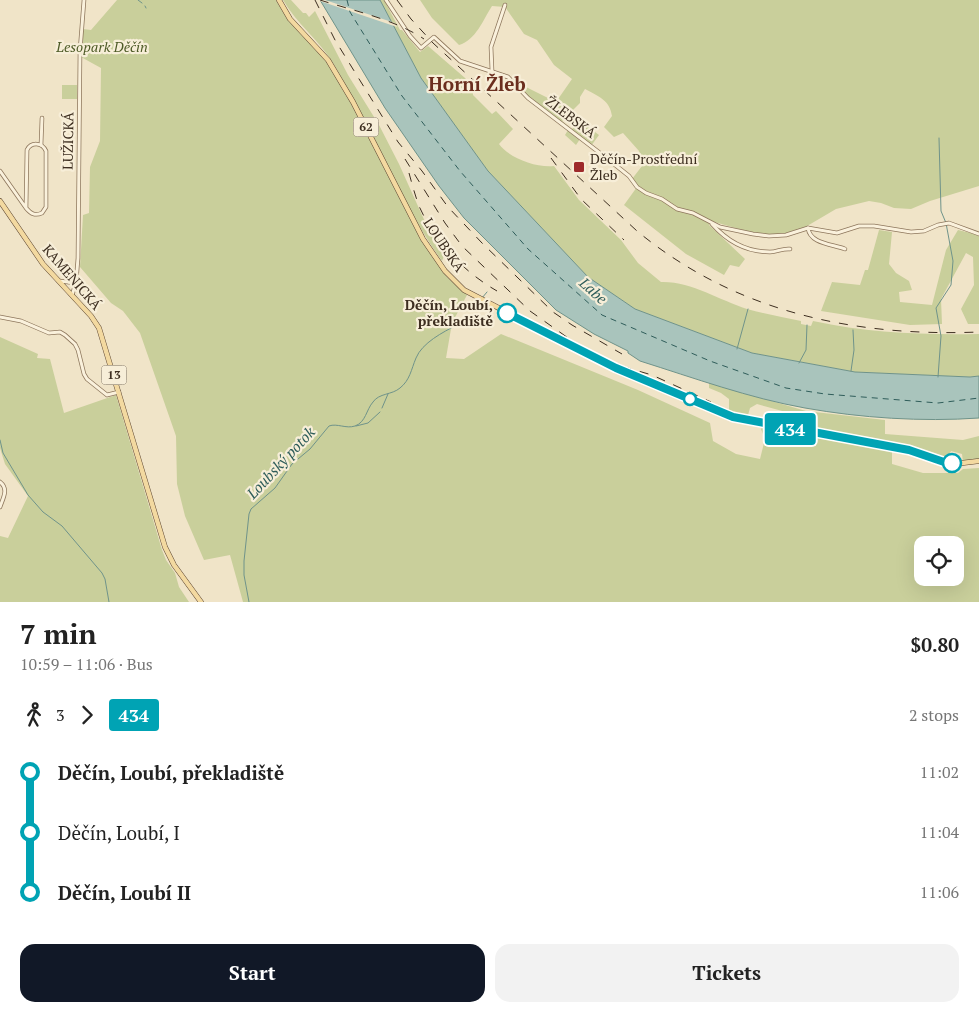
<!DOCTYPE html>
<meta charset="utf-8">
<style>
body{margin:0;font-family:"PT Serif",serif;background:#f2f2f2;color:#222;height:100vh;display:flex;flex-direction:column;font-size:19px;white-space:nowrap}
*{box-sizing:border-box;margin:0}
p{font-size:16px;color:#767676}
.icon{flex:none;width:28px;height:28px;fill:none;stroke:currentColor;stroke-width:2;stroke-linecap:round;stroke-linejoin:round}
.map{position:relative;height:602px;overflow:hidden}
.sheet{display:flex;flex-direction:column;background:#fff;flex:1}
.sheet>*{flex:none}
.badge{padding:0 10px;border-radius:4px;font-size:18px;line-height:32px}
.fabs{position:absolute;left:914px;top:536px;display:grid;gap:10px}
.fabs a{display:grid;place-items:center;width:50px;height:50px;border-radius:10px;background:#fff;box-shadow:0 5px 20px #0002;font-size:25px}
.map>.badge{position:absolute;translate:-50% -50%;box-shadow:0 0 0 2px #fff}
.legs{display:flex;align-items:center;gap:8px;height:55px;padding:0 20px;font-size:16px}
.legs p{margin-inline-start:auto}
.headline{display:flex;align-items:center;justify-content:space-between;height:85px;padding:0 20px}
h1{font-size:28px;font-weight:700;line-height:38px}
.cta{display:flex;gap:10px;margin-top:auto;padding:10px 20px}
.cta a{flex:1;height:58px;border-radius:15px;background:#111827;color:#fff;font-size:20px;font-weight:700;line-height:58px;text-align:center}
.cta a+a{background:#f2f2f2;color:#222}
ul{padding:0 20px;list-style:none}
li{display:flex;align-items:center;gap:18px;height:60px;font-size:19px}
li i{display:grid;place-items:center;width:8px;height:100%;margin:0 6px;background:currentColor}
li i::after{content:'';width:12px;height:12px;margin:-6px;border:4px solid;border-radius:50%;background:#fff}
li p{margin-inline-start:auto}
li:first-child i{background:linear-gradient(#0000 50%,currentColor 0)}
li:last-child i{background:linear-gradient(currentColor 50%,#0000 0)}
.map>svg:first-child{display:block}
</style>
<div class="map">
<svg width="979" height="602" viewBox="0 0 979 602">
<rect width="100%" height="100%" fill="#f0e4c8"/>
<!-- green -->
<g fill="#c9cf9b" fill-rule="evenodd">
<path d="M117,0h159l12,20 27,27 13,15 23,41 69,135 27,39 20,18 -15,28 -6,35 18,1 37,-25 137,56 72,33 3,18 23,13 24,5 5,-20 -4,-10 1,-1 130,23v13l31,9h35l5,-4 16,-1v134h-736l-13,-47 -26,5 -19,-44 -8,-32 -1,-48 -36,-103 -17,-22 -12,-8 -31,-36 3,-52 6,-2 1,-46 10,-26 1,-73 -20,-11 2,-28 8,1zM922,545h33v33h-33z"/>
<path d="M283,0h8l12,13h3l3,4 6,-6 33,64 31,50 20,39 27,60 20,27 -4,10c-43,-60 -71,-134 -109,-198 -14,-23 -37,-40 -50,-63z"/>
<path d="M380,0h4l16,30h2l18,22 8,-6 44,38 1,11 19,19 4,-3 17,18 -14,15c10,14 37,24 55,22l25,34 42,40 17,23 23,19c30,-1 58,18 86,27 18,5 36,8 54,12v3l10,2 2,-5c56,12 109,14 166,13v42l-9,1 -115,-5 -103,-19 -117,-44 -47,-32 -100,-106 -67,-93z"/>
<path d="M420,0h559v186l-49,15 -19,8 -17,-1 -13,-5 -12,-2 -33,8 -34,20 -23,6 -26,-2 -42,-12 -2,4 36,34 -6,8 -9,-2 -6,10 -38,-21 -62,-49 13,-18 -5,-8 10,-13 -3,-15 -16,-18 -9,4 -10,-10 8,-11c-2,-16 -14,-20 -27,-27l-5,8v6l-18,18 10,8 8,-8 19,14 -8,11 -11,-7 -4,6 -11,-10 3,-5 -33,-26 -21,-23 42,21 16,-23 -18,-14 -17,-25 -13,-6 -19,-27 -13,-1c-9,14 -16,34 -33,39l-27,-27z"/>
<rect x="62" y="85" width="15" height="14"/>
<polygon points="879,230 892,232 889,264 896,273 909,281 912,290 899,292 900,302 932,305 946,250 958,230 979,235 979,324 968,324 961,309 974,285 973,257 966,253 941,299 942,324 910,325 821,311 832,282 860,285 865,270 868,270"/>
<polygon points="0,337 38,354 37,358 50,359 64,413 116,395 162,550 166,560 175,573 179,587 189,602 0,602 0,536 8,538 28,496 5,464 0,448"/>
<polygon points="709,383 806,411 885,420 885,434 963,440 979,436 979,460 963,462 962,454 951,451 947,460 914,447 806,430 797,415 757,404 750,408 747,419 729,414 729,399 721,393 709,388"/>
</g>
<!-- water -->
<path fill="#a9c4bc" stroke="#6f938a" d="M320,0h60l41,78 67,93 100,106 47,32 117,44 103,19 115,5 9,-1v42c-57,4 -118,0 -174,-10 -56,-10 -111,-30 -165,-47l-12,-8v-2l-34,-17 -38,-24 -92,-92 -25,-32 -54,-78z"/>
<!-- pier -->
<polygon fill="#f0e4c8" points="317,0 325,0 395,23 397,27"/>
<g fill="none" stroke-linecap="round" stroke-linejoin="round">
<!-- stream -->
<g stroke="#6f938a" stroke-width="1">
<polyline points="138,0 142,3"/>
<polyline points="145,6 146,8"/>
<polyline points="482,298 487,292"/>
<polyline points="737,349 748,309"/>
<polyline points="799,363 806,350 807,325"/>
<polyline points="851,371 854,350 853,330"/>
<polyline points="938,377 941,336 936,308 951,285 953,261 946,223 941,211 939,138"/>
<polyline points="382,408 388,394"/>
<polyline points="356,426 368,423 380,412"/>
<polyline points="0,440 3,453 28,495 43,512 62,526 102,573 105,579 109,602"/>
<path d="M249,602l-5,-27v-14l5,-47 2,-5 24,-21 17,-24 18,-15 19,-23c8,-3 17,3 26,0 11,-4 11,-16 18,-24 6,-9 19,-7 27,-14 10,-8 11,-18 16,-30 6,-15 27,-26 41,-33"/>
</g>
<!-- ferry -->
<polyline stroke="#2f5d5a" stroke-width="1" stroke-dasharray="6 5" stroke-linecap="butt" points="347,0 350,12 402,96 460,171 528,249 602,315 710,361 786,388 825,394 938,403 979,398"/>
<defs>
<g id="minor">
<polyline points="386,0 410,36 421,48 434,37 460,61 508,77 528,98 609,160 629,176 637,187 646,193 662,199 677,209 693,213 720,227 753,234 769,236 786,235 808,228 837,233 859,226 874,226 911,232 924,231 938,225 949,223 979,234"/>
<polyline points="492,71 491,47 505,5"/>
<polyline points="41,145 42,118"/>
<path d="M0,171l26,37c5,6 9,8 16,5l4,-6v-56c-4,-9 -15,-9 -19,-1l-1,58"/>
<path d="M712,224c15,17 34,28 58,28 7,0 13,-4 20,-3"/>
<path d="M808,228c2,16 24,16 37,21"/>
<polyline points="59,281 76,283"/>
<polyline points="72,295 76,283 78,258 80,51 84,0"/>
<polyline points="0,317 21,321 49,333 60,332 65,335 75,344 78,350 84,374 87,379 107,395 119,392"/>
<path d="M0,482c9,7 3,16 0,25"/>
</g>
<g id="major">
<polyline points="279,0 290,19 328,60 353,102 423,239 445,271 464,290 601,361 733,417 909,450 944,462 962,463 979,461"/>
<polyline points="0,201 43,264 91,316 99,328 165,547 174,565 201,602"/>
</g>
</defs>
<!-- minor casing -->
<use href="#minor" stroke="#8d765c" stroke-width="4.5"/>
<!-- major casing -->
<use href="#major" stroke="#5b4430" stroke-width="5.5"/>
<!-- minor -->
<use href="#minor" stroke="#faf1dc" stroke-width="3"/>
<!-- major -->
<use href="#major" stroke="#f3d9a0" stroke-width="4.5"/>
<!-- rail -->
<g stroke="#3d2e20" stroke-width="1" stroke-dasharray="9 9" stroke-linecap="butt">
<polyline points="315,0 335,40 398,142 422,171 448,207 482,243 553,312 572,325 622,354"/>
<path d="M320,0c34,11 74,19 104,39"/>
<path d="M397,0l14,19 22,24 204,188c98,81 217,106 342,101"/>
<polyline points="551,158 581,199 624,240"/>
<polyline points="405,159 445,223 462,246 530,311 578,345"/>
<path d="M409,173c3,11 6,22 10,33 16,36 45,66 78,85"/>
<polyline points="574,343 614,364 652,375 711,402"/>
</g>
</g>
<g fill="none" stroke-linecap="round" stroke-linejoin="round">
<defs>
<polyline id="line-1" points="507,313 616,368 733,417 909,450 944,462 952,463"/>
</defs>
<!-- line-1 casing -->
<use href="#line-1" stroke="#fff" stroke-width="11"/>
<!-- line-1 -->
<use href="#line-1" stroke="#00a3b4" stroke-width="8"/>
</g>
<!-- markers -->
<rect fill="#9e2a2b" stroke="#f7eed8" stroke-width="2" x="573" y="161" width="12" height="12" rx="2.5"/>
<g fill="#fff" stroke="#00a3b4" stroke-width="2.5">
<circle cx="507" cy="313" r="9"/>
<circle cx="690" cy="399" r="6"/>
<circle cx="952" cy="463" r="9"/>
</g>
<g text-anchor="middle" stroke-width="4.5" stroke-linejoin="round" paint-order="stroke">
<!-- shield labels -->
<g fill="#f7eed8" stroke="#756857" stroke-width="1">
<rect x="353.5" y="117.5" width="25" height="19" rx="4"/>
<rect x="101.5" y="365.5" width="25" height="19" rx="4"/>
</g>
<g font-size="12" font-weight="bold" fill="#3d2e20">
<text x="366" y="131">62</text>
<text x="114" y="379">13</text>
</g>
<!-- park labels -->
<g font-size="14" font-style="italic" fill="#4d5a26" stroke="#f7eed8">
<text x="102" y="52">Lesopark Děčín</text>
</g>
<!-- street labels -->
<g font-size="14" fill="#3d2e20" stroke="#f7eed8">
<text transform="translate(571 117) rotate(37)" y="5">ŽLEBSKÁ</text>
<text transform="translate(68 141) rotate(-89)" y="5">LUŽICKÁ</text>
<text transform="translate(444 245) rotate(56)" y="5">LOUBSKÁ</text>
<text transform="translate(72 277) rotate(49)" y="5">KAMENICKÁ</text>
</g>
<!-- poi labels -->
<g font-size="14" fill="#3d2e20" stroke="#f7eed8" text-anchor="start">
<text x="590" y="164">Děčín-Prostřední<tspan x="590" dy="16">Žleb</tspan></text>
</g>
<!-- stop labels -->
<g font-size="14" font-weight="bold" fill="#3d2e20" stroke="#f7eed8" text-anchor="end">
<text x="493" y="310">Děčín, Loubí,<tspan x="493" dy="16">překladiště</tspan></text>
</g>
<!-- water labels -->
<g font-size="15" font-style="italic" fill="#2f5d5a" stroke="#f7eed8">
<text transform="translate(593 291) rotate(42)" y="5">Labe</text>
<text transform="translate(281 463) rotate(-47)" y="5">Loubský potok</text>
</g>
<!-- district labels -->
<g font-size="19" font-weight="bold" fill="#6b2e1e" stroke="#f7eed8">
<text x="477" y="91">Horní Žleb</text>
</g>
</g>
</svg>
<div class="fabs">
<a><svg class="icon" aria-label="locate" viewBox="0 0 24 24"><circle cx="12" cy="12" r="6"/><path d="M12 2v4M12 18v4M2 12h4M18 12h4"/></svg></a>
</div>
<b class="badge" style="left:790px;top:429px;background:#00a3b4;color:#fff">434</b>
</div>
<section class="sheet">
<div class="headline"><div><h1>7 min</h1><p>10:59 – 11:06 · Bus</p></div><b>$0.80</b></div>
<div class="legs"><svg class="icon" aria-label="walk" viewBox="0 0 24 24"><circle cx="13" cy="4" r="2"/><path d="M13 8l-2 6 4 7M11 14l-3 7M7 12l3-4h3l4 4"/></svg>3<svg class="icon" aria-label="forward" viewBox="0 0 24 24"><path d="M9 5l7 7-7 7"/></svg><b class="badge" style="background:#00a3b4;color:#fff">434</b><p>2 stops</p></div>
<ul>
<li><i style="color:#00a3b4"></i><b>Děčín, Loubí, překladiště</b><p>11:02</p></li>
<li><i style="color:#00a3b4"></i><span>Děčín, Loubí, I</span><p>11:04</p></li>
<li><i style="color:#00a3b4"></i><b>Děčín, Loubí II</b><p>11:06</p></li>
</ul>
<div class="cta"><a>Start</a><a>Tickets</a></div>
</section>
